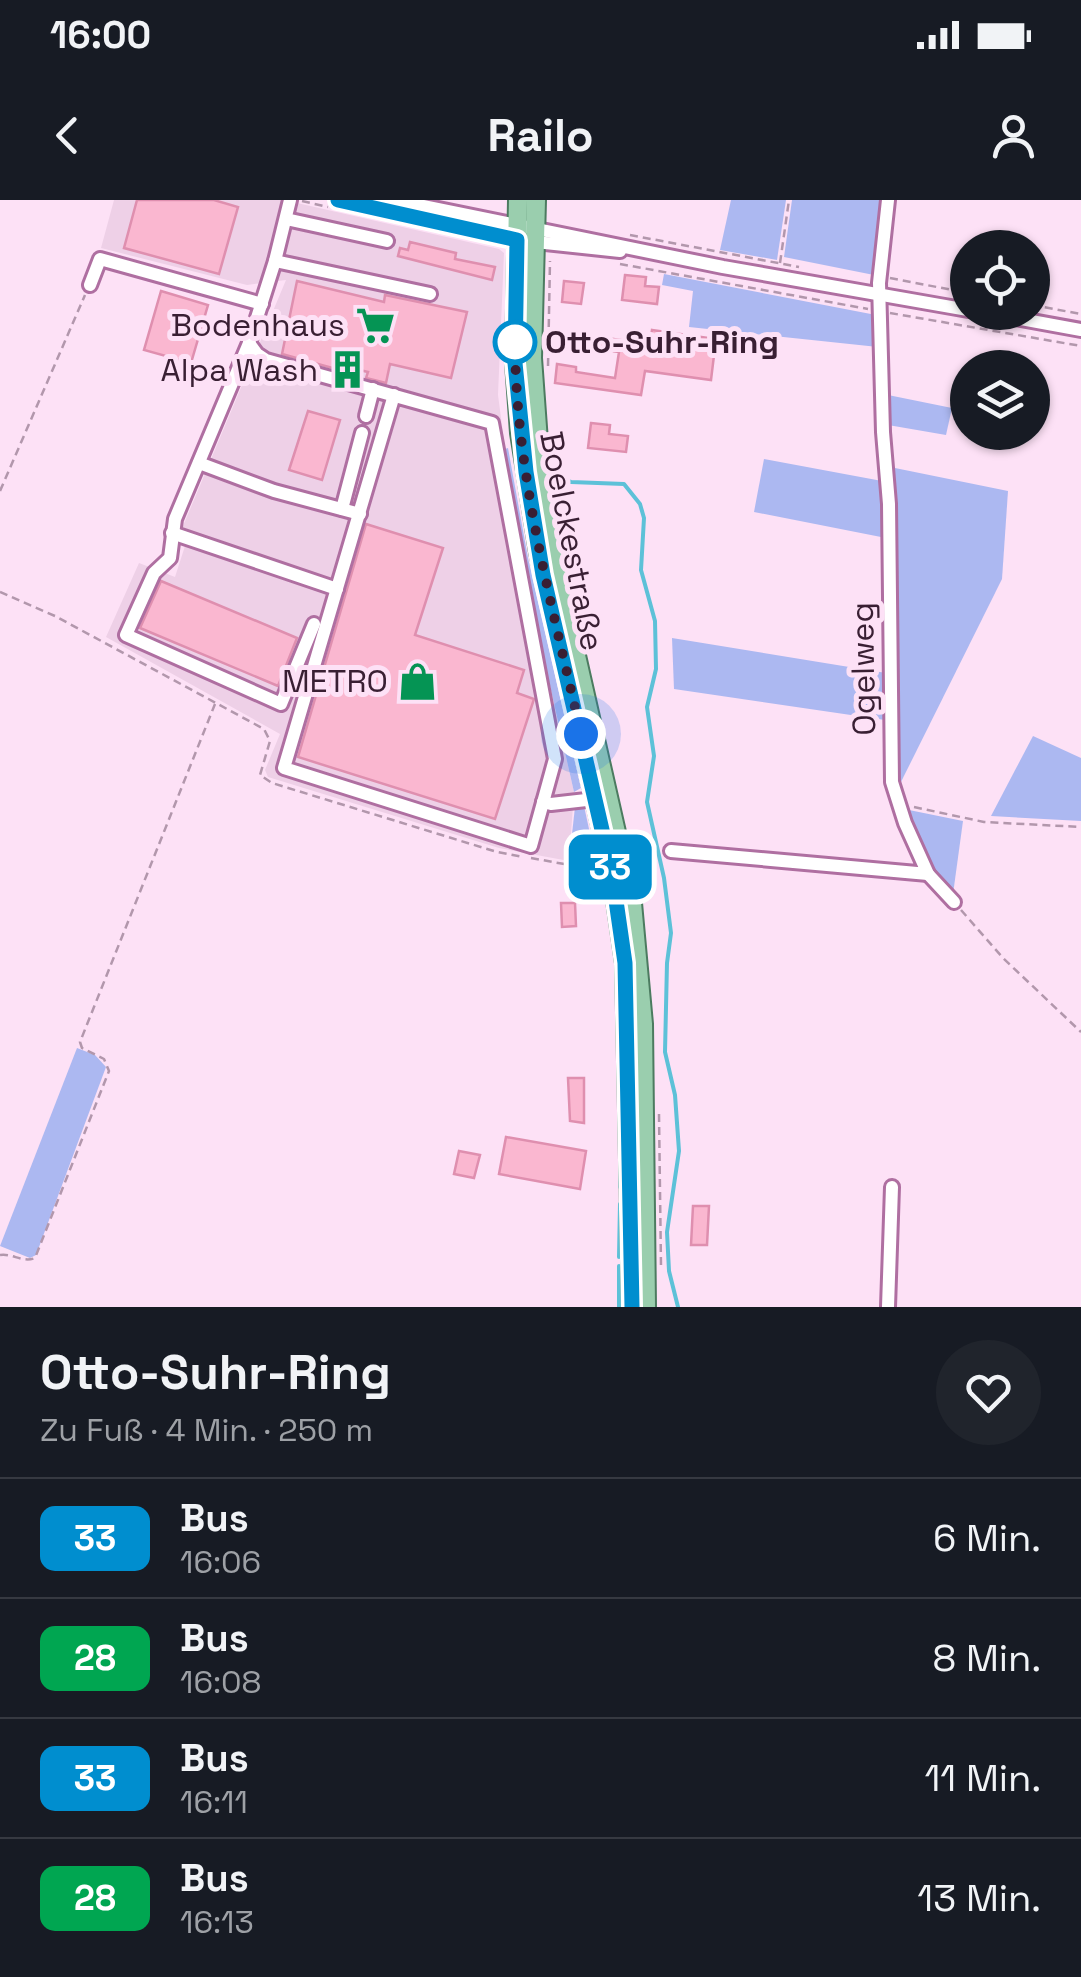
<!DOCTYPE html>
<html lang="de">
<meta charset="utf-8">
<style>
body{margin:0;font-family:"Space Grotesk",sans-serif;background:#20242c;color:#f1f3f6;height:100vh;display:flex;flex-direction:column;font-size:38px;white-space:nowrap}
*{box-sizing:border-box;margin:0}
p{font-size:32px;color:#9ea1a6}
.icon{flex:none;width:55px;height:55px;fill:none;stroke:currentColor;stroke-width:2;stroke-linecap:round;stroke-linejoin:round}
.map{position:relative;height:1107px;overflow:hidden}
.side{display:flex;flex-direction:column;background:#171b24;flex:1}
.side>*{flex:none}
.badge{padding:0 20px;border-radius:15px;font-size:35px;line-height:65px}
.tools{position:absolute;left:950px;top:30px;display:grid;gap:20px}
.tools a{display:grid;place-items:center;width:100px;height:100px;border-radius:50%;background:#171b24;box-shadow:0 2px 8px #0004;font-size:50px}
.you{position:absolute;width:50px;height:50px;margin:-25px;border:8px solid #fff;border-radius:50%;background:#1a73e8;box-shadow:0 0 0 15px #1a73e833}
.map>.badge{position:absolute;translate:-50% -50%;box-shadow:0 0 0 5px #fff}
.round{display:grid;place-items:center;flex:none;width:105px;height:105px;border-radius:52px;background:#20242c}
.head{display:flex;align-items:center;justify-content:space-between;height:170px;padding:0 40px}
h1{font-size:48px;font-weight:800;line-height:75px}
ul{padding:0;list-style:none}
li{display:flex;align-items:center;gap:30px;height:120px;padding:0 40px;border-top:2px solid #363941}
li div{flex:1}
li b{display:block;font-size:38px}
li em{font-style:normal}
li .badge{min-width:110px;font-weight:700;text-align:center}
.status{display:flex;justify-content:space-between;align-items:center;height:70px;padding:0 50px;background:#171b24;direction:ltr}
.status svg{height:28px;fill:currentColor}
header{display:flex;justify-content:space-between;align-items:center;height:130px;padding:0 40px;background:#171b24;font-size:45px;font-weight:800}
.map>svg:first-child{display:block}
</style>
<div class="status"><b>16:00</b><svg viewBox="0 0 49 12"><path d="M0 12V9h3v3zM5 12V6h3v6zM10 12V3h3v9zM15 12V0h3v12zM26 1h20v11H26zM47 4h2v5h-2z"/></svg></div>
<header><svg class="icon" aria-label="back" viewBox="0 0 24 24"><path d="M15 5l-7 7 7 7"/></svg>Railo<svg class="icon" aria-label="person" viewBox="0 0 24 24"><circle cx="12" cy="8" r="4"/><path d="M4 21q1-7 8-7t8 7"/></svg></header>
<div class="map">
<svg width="1081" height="1107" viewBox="0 0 1081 1107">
<rect width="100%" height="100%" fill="#fde1f6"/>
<!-- built -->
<polygon fill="#eed0e7" points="114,0 284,0 499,49 504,53 498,195 517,340 574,592 569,661 499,648 268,577 265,570 280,534 106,437 139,363 175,377 185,346 183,326 286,80 247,85 101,48"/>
<!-- green -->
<g fill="#acb8f1">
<polygon points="731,0 786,0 777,60 720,50"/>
<polygon points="792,0 882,0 874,75 784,57"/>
<polygon points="664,74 876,115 878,147 689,127 693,91 662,85"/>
<polygon points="888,195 952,208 946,235 888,225"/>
<polygon points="508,248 528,358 581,588 574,592 517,340 505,249"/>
<polygon points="764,259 882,281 881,337 754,312"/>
<polygon points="890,267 1008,291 1002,379 897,590"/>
<polygon points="672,438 886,473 885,520 674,489"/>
<polygon points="1033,536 1081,558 1081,621 991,616"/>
<polygon points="584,606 596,661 590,665 569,661 575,607"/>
<polygon points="909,610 963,621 953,694 929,666 907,614"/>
<polygon points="77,848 95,855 106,867 36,1055 30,1058 0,1046"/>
</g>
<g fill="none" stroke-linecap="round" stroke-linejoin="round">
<!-- stream -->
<g stroke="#5dc1d8" stroke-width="4">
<polyline points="559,278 571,282 624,284 640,304 644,318 641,370 655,421 656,469 647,507 654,556 647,602 664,678 671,733 667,763 665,852 675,895 679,951 667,1032 669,1071 678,1107"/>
<polyline points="620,987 620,957"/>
<polyline points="619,1057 620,1004"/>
<polyline points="619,1066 619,1107"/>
</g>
</g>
<!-- building -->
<g fill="#fab7d0" stroke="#df8faf" stroke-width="2.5">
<polygon points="137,0 214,0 238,7 219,74 124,48"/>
<polygon points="410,42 456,53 455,59 495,67 492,80 398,56 400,48 408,50"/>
<polygon points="625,75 646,77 645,86 659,87 657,104 622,100"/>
<polygon points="297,81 384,102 385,95 467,112 451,178 390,164 386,183 366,178 368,172 355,169 354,174 282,154"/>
<polygon points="564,81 584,83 581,104 562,102"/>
<polygon points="161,91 208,105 191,163 144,150"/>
<polygon points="652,130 716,139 711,180 645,171 641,195 555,183 557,164 576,167 576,172 615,178 619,152 590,148 591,136 650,144"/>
<polygon points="308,211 340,220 322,280 289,270"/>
<polygon points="591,223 610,225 609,234 628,236 626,252 588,248"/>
<polygon points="366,324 443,348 415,435 524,470 517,493 534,499 495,619 298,557"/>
<polygon points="161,381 297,438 278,486 140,428"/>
<polygon points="561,703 575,703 576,726 562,727"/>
<polygon points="568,878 584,878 584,923 570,921"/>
<polygon points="506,937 586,951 580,989 499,974"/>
<polygon points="459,951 480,955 474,978 454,974"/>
<polygon points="693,1006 709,1006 707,1045 691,1045"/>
</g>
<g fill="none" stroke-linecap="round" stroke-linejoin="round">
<defs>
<g id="minor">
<polyline points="290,0 275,61 249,143 175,319 170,358 154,373 126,435 281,504 314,424"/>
<polyline points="338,0 517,40 620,51"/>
<polyline points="394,0 723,67 968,110"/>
<polyline points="286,19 387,41"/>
<polyline points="275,61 430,94"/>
<polyline points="90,85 100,59 262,104"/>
<polyline points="983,112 1081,130"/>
<polyline points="249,143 257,154 266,160 492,223 555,559 531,646 284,568 394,195"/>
<polyline points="366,216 373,189"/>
<polyline points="199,263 274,291 360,314"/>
<polyline points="342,309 362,233"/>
<polyline points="172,333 337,389"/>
<polyline points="543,602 551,604 595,599"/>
<polyline points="671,651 928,674 905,623 892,582 889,304 883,232 879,83 888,0"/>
<polyline points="928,674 954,702"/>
<polyline points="888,1107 892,987"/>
</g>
<g id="major">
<polyline points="518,0 515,163 520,233 539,352 612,673 625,763 632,1107"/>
<polyline points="536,0 532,158 540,269 553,354 632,703 643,824 646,1107"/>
</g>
</defs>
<!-- minor casing -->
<use href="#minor" stroke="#af6fa1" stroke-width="18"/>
<!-- major casing -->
<use href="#major" stroke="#4c7b60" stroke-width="22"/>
<!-- path -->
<g stroke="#b297ac" stroke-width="2.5" stroke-dasharray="8 5" stroke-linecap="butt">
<polyline points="302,1 328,7"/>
<polyline points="630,35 799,67"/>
<polyline points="780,63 789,0"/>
<polyline points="620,64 868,109"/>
<polyline points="890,78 968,93"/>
<polyline points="1032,105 1081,114"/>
<polyline points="890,113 1081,146"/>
<polyline points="548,166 550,61"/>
<polyline points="0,291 85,95"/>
<polyline points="0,392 55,416 264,529 270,541 260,575 272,583 497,652 523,657"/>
<polyline points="914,607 984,622 1081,627"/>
<polyline points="531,658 597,670"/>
<polyline points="961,710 1003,758 1081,832"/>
<polyline points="659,914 661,1066"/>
<path d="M0,1055c12,-2 23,8 35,3l74,-187 -5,-12 -22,-11 -2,-6 135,-338"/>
</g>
<!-- minor -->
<use href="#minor" stroke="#fff" stroke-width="12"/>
<!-- major -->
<use href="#major" stroke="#9aceae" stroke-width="18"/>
</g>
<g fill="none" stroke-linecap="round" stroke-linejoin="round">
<defs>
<polyline id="line" points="338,0 517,40 515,163 526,272 543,375 612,673 625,763 632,1107"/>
</defs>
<!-- line casing -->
<use href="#line" stroke="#fff" stroke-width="22"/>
<!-- line -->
<use href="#line" stroke="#008ecf" stroke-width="15"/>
<!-- walk -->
<path stroke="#391f33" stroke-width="10" stroke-dasharray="0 18" d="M515,142v-4c0,136 37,265 66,396"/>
</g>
<!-- icons -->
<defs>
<symbol id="supermarket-bare" viewBox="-9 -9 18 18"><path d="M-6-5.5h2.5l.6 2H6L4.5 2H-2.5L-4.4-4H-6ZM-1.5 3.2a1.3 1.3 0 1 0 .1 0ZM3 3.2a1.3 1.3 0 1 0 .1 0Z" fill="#059454" stroke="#fde1f6" stroke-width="2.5" paint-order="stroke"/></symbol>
<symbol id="building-bare" viewBox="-9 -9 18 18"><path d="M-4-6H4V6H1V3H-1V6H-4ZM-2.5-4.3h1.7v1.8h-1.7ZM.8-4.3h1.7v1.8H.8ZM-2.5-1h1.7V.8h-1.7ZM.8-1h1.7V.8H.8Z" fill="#059454" stroke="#fde1f6" stroke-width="2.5" paint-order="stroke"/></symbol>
<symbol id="shop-bare" viewBox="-9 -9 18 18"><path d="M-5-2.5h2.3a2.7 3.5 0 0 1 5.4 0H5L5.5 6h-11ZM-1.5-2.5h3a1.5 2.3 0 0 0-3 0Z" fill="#059454" stroke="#fde1f6" stroke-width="2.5" paint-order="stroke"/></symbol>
</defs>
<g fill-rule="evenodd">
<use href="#supermarket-bare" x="348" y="98" width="55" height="55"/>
<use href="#building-bare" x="320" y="142" width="55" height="55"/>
<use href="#shop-bare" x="390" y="454" width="55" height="55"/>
</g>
<!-- markers -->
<circle fill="#fff" stroke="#008ecf" stroke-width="5" cx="515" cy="142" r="20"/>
<g text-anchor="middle" stroke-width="10" stroke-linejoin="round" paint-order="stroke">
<!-- poi labels -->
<g font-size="32" fill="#391f33" stroke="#fde1f6" text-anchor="end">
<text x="345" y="136">Bodenhaus</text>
<text x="318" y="181">Alpa Wash</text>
<text x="388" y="492">METRO</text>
</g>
<!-- stop labels -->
<g font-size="32" font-weight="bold" fill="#391f33" stroke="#fde1f6" text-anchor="start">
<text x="545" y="153">Otto-Suhr-Ring</text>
</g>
<!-- street labels -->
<g font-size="32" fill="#391f33" stroke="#fde1f6">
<text transform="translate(572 341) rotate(79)" y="11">Boelckestraße</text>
<text transform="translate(863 469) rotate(-91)" y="11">Ogelweg</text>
</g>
</g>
</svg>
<div class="tools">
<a><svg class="icon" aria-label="locate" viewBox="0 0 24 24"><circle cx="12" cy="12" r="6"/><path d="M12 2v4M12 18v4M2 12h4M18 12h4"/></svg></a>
<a><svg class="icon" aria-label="layers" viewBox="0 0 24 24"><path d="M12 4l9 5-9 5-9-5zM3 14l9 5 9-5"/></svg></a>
</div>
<div class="you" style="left:581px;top:534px"></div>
<b class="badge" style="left:610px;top:667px;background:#008ecf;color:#fff">33</b>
</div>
<section class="side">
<div class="head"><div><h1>Otto-Suhr-Ring</h1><p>Zu Fuß · 4 Min. · 250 m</p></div><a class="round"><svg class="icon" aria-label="heart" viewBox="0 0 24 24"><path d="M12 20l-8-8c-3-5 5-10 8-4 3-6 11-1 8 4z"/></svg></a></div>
<ul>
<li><span class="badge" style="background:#008ecf;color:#fff">33</span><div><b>Bus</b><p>16:06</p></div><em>6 Min.</em></li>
<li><span class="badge" style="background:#00a651;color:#fff">28</span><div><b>Bus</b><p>16:08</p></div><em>8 Min.</em></li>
<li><span class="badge" style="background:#008ecf;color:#fff">33</span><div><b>Bus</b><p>16:11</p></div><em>11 Min.</em></li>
<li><span class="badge" style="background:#00a651;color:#fff">28</span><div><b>Bus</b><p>16:13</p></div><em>13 Min.</em></li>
</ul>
</section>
